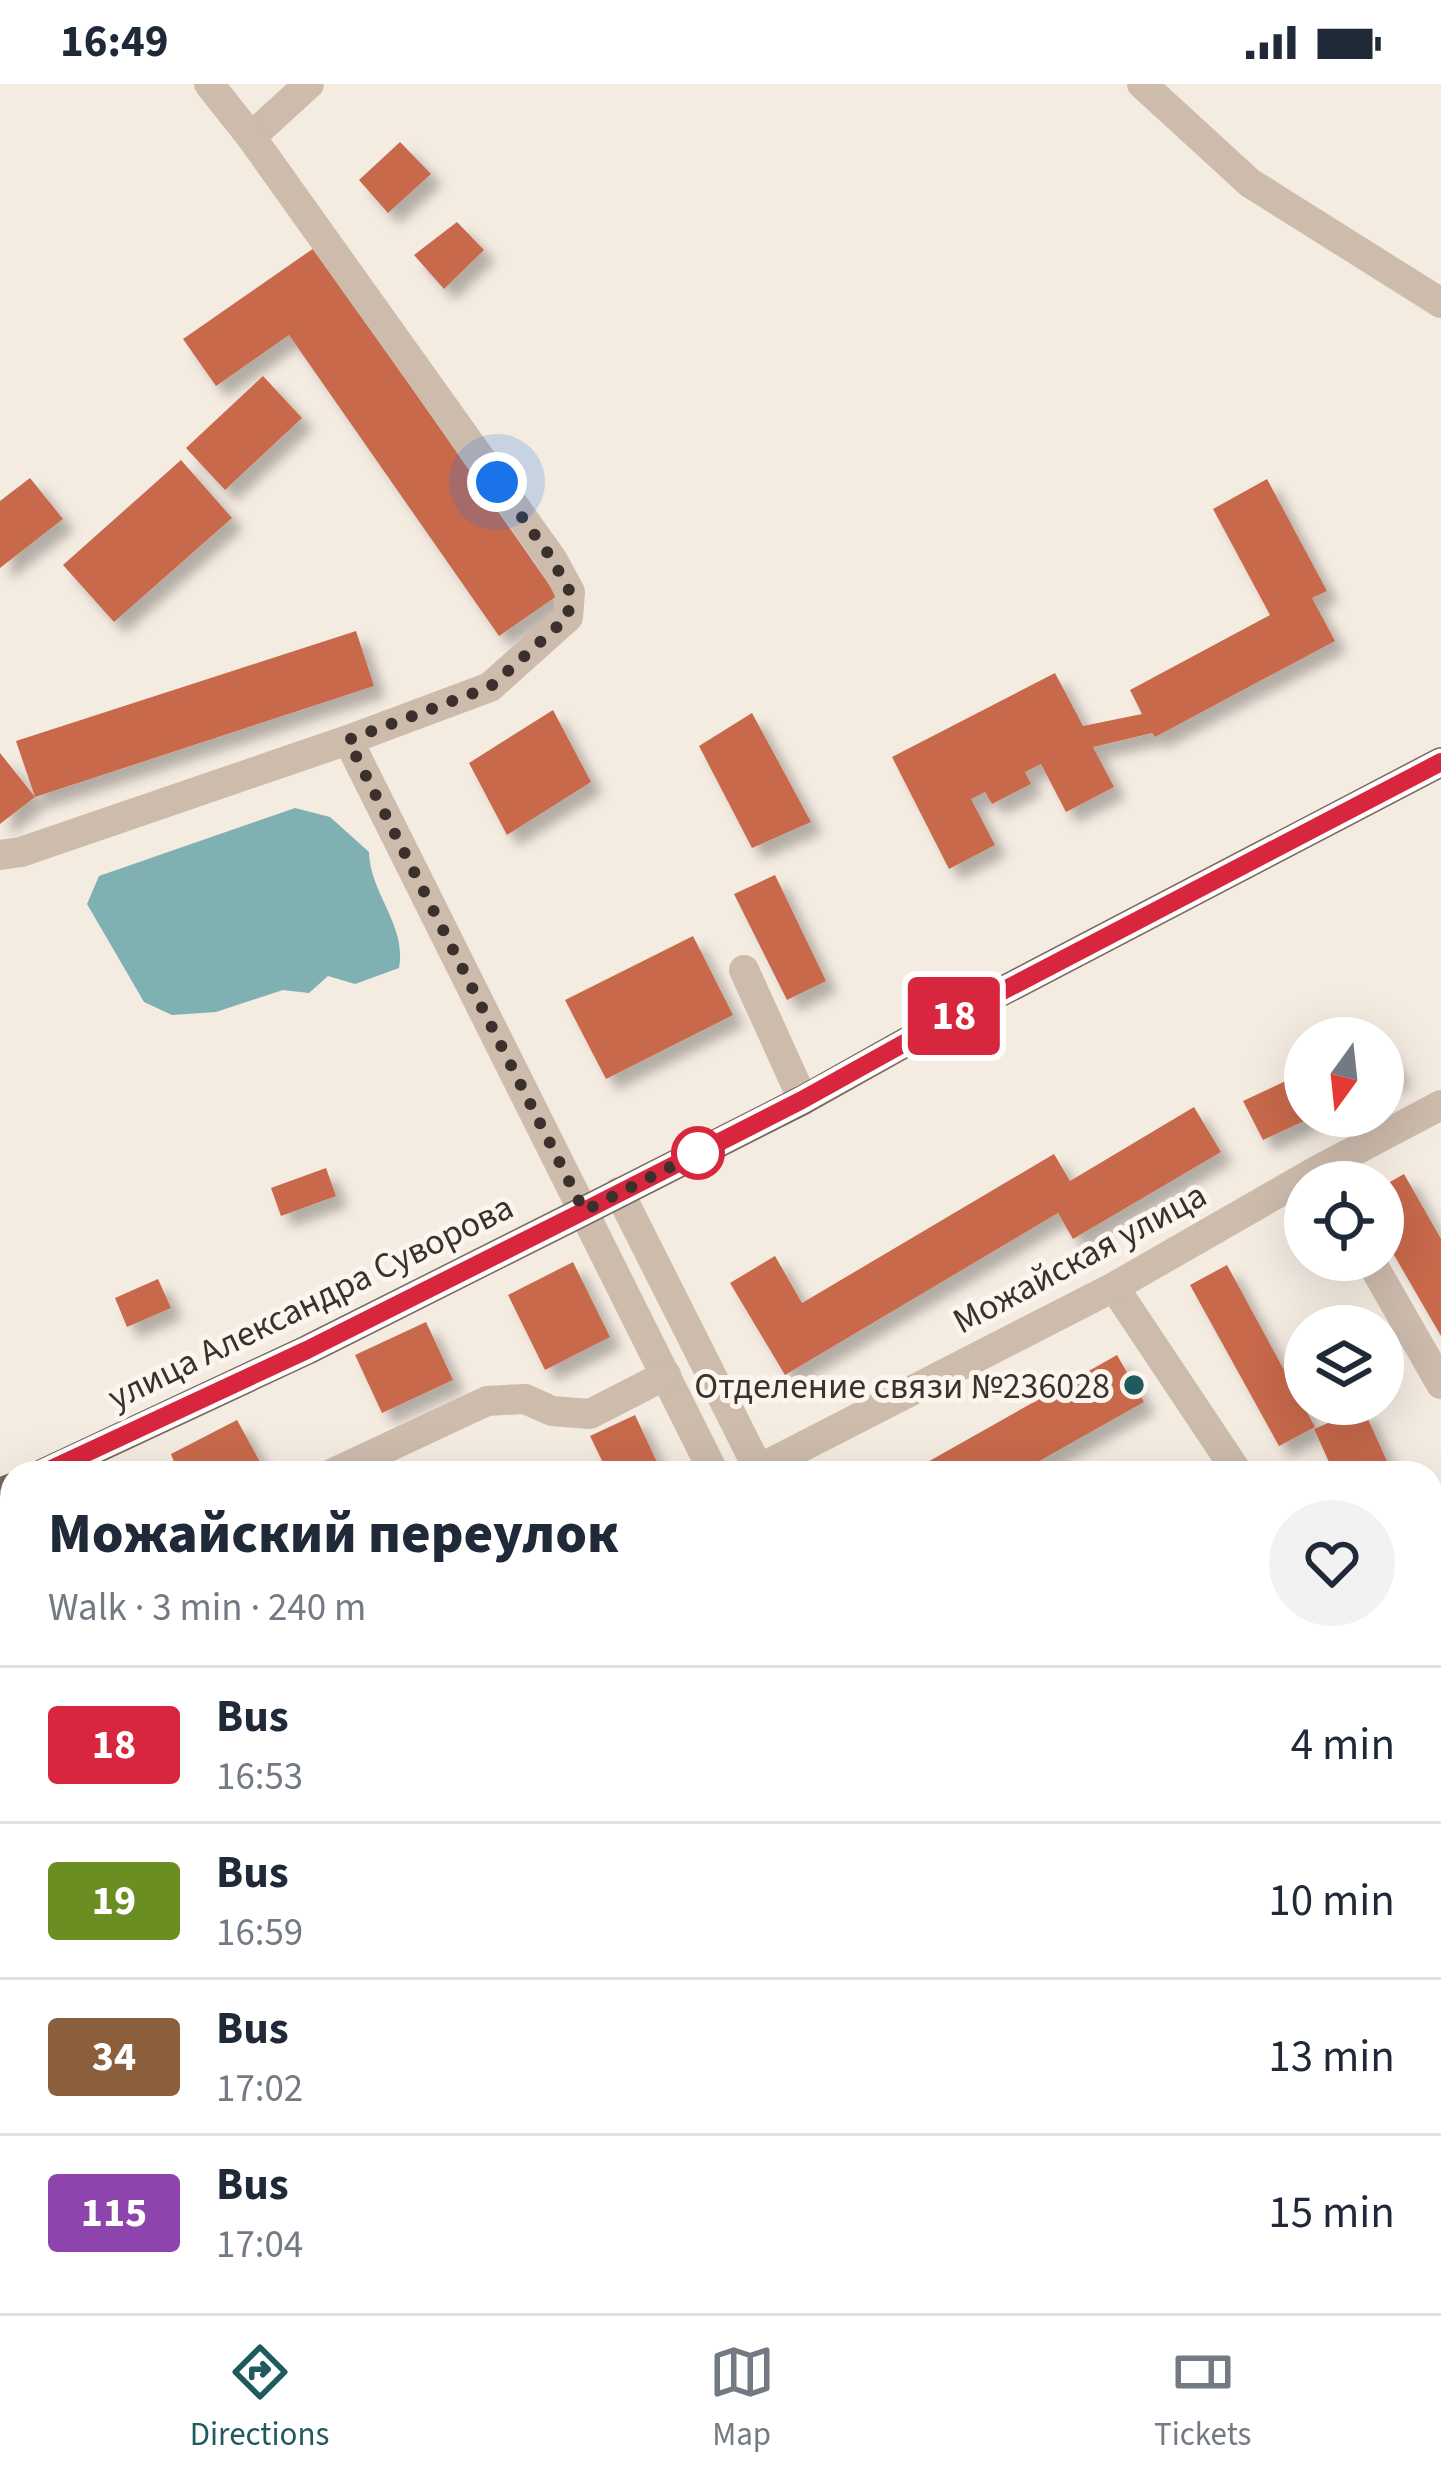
<!DOCTYPE html>
<meta charset="utf-8">
<style>
body{margin:0;font-family:"Source Sans 3",sans-serif;background:#f2f2f3;color:#1f2937;height:100vh;display:flex;flex-direction:column;font-size:45px;white-space:nowrap}
*{box-sizing:border-box;margin:0}
p{font-size:39px;color:#747a83}
.icon{flex:none;width:66px;height:66px;fill:none;stroke:currentColor;stroke-width:2;stroke-linecap:round;stroke-linejoin:round}
.map{position:relative;flex:1;overflow:hidden}
.drawer{position:absolute;left:0px;top:1377px;width:1443px;height:852px;display:flex;flex-direction:column;background:#fff;border-radius:36px 36px 0 0;box-shadow:0 12px 48px #0002}
.drawer>*{flex:none}
.badge{padding:0 24px;border-radius:9px;font-size:42px;line-height:78px}
.needle{width:78px;rotate:195deg}
.fabs{position:absolute;left:1284px;top:933px;display:grid;gap:24px}
.fabs a{display:grid;place-items:center;width:120px;height:120px;border-radius:50%;background:#fff;box-shadow:0 12px 48px #0002;font-size:60px}
.you{position:absolute;width:60px;height:60px;margin:-30px;border:9px solid #fff;border-radius:50%;background:#1a73e8;box-shadow:0 0 0 18px #1a73e833}
.map>.badge{position:absolute;translate:-50% -50%;box-shadow:0 0 0 6px #fff}
.round{display:grid;place-items:center;flex:none;width:126px;height:126px;border-radius:63px;background:#f2f2f3}
.overview{display:flex;align-items:center;justify-content:space-between;height:204px;padding:0 48px}
h1{font-size:57px;font-weight:800;line-height:90px}
ul{padding:0;list-style:none}
li{display:flex;align-items:center;gap:36px;height:156px;padding:0 48px;border-top:3px solid #e0e1e3}
li div{flex:1}
li b{display:block;font-size:45px}
li em{font-style:normal}
li .badge{min-width:132px;font-weight:700;text-align:center}
.status{display:flex;justify-content:space-between;align-items:center;height:84px;padding:0 60px;background:#fff;direction:ltr}
.status svg{height:33px;fill:currentColor}
.dock{display:flex;justify-content:space-around;align-items:center;height:168px;border-top:3px solid #e0e1e3;background:#fff;font-size:33px;color:#747a83}
.dock a{display:grid;justify-items:center;gap:6px}
.dock .current{color:#1f5a5e}
.map>svg:first-child{display:block}
</style>
<div class="status"><b>16:49</b><svg viewBox="0 0 49 12"><path d="M0 12V9h3v3zM5 12V6h3v6zM10 12V3h3v9zM15 12V0h3v12zM26 1h20v11H26zM47 4h2v5h-2z"/></svg></div>
<div class="map">
<svg width="1441" height="2229" viewBox="0 0 1441 2229">
<defs>
<filter id="shadow"><feDropShadow dx="11" dy="11" stdDeviation="6" flood-color="#0004"/></filter>
</defs>
<rect width="100%" height="100%" fill="#f4ebe1"/>
<!-- water -->
<path fill="#7fb0b2" d="M295,724l35,9 39,35c1,42 38,73 30,116l-44,16 -27,-8 -19,17 -26,-3 -67,22 -44,3 -28,-13 -57,-98 12,-28z"/>
<!-- building -->
<g fill="#c8694b" filter="url(#shadow)">
<polygon points="400,58 431,90 388,129 359,96"/>
<polygon points="457,138 484,166 444,205 414,171"/>
<polygon points="314,164 557,512 499,552 289,251 216,302 183,255"/>
<polygon points="263,292 302,334 225,406 186,364"/>
<polygon points="181,376 232,434 114,538 63,481"/>
<polygon points="30,394 63,435 0,484 0,417"/>
<polygon points="1267,395 1327,507 1312,514 1335,557 1155,653 1152,649 1093,663 1114,703 1066,728 1041,680 1025,688 1031,700 992,720 985,708 971,715 995,761 949,785 892,673 1055,589 1083,642 1142,630 1130,606 1270,531 1213,425"/>
<polygon points="356,547 374,602 35,713 16,657"/>
<polygon points="553,626 591,698 507,751 469,679"/>
<polygon points="752,629 811,738 752,764 699,662"/>
<polygon points="0,669 35,713 0,740"/>
<polygon points="775,791 826,897 787,916 734,810"/>
<polygon points="693,852 733,931 606,995 565,916"/>
<polygon points="1383,959 1400,992 1383,999"/>
<polygon points="1305,988 1305,1032 1315,1032 1263,1056 1243,1017"/>
<polygon points="1194,1023 1221,1068 1073,1155 1058,1129 785,1291 730,1199 775,1172 802,1219 1054,1070 1070,1097"/>
<polygon points="326,1084 336,1112 281,1132 271,1104"/>
<polygon points="1404,1090 1441,1155 1441,1252 1383,1152 1383,1102"/>
<polygon points="573,1178 610,1253 545,1286 508,1211"/>
<polygon points="1227,1181 1315,1343 1279,1362 1190,1201"/>
<polygon points="158,1195 171,1224 127,1243 115,1214"/>
<polygon points="426,1238 453,1296 382,1329 355,1271"/>
<polygon points="1117,1271 1144,1318 1018,1389 929,1389 924,1380"/>
<polygon points="1363,1324 1391,1386 1384,1389 1334,1389 1314,1345"/>
<polygon points="635,1331 662,1389 608,1389 590,1352"/>
<polygon points="237,1336 266,1389 178,1389 171,1370"/>
<polygon points="0,1465 12,1489 12,1510 0,1516"/>
<polygon points="1441,1467 1441,1517 1431,1521 1431,1472"/>
<polygon points="12,1669 12,1706 0,1679 0,1675"/>
<polygon points="12,1842 12,1886 0,1891 0,1847"/>
<polygon points="7,2158 12,2168 12,2181 0,2187 0,2161"/>
<polygon points="50,2217 59,2217 69,2229 36,2229"/>
<polygon points="159,2217 195,2217 170,2229 165,2229"/>
<polygon points="910,2218 913,2229 870,2229 869,2227"/>
</g>
<g fill="none" stroke-linecap="round" stroke-linejoin="round">
<!-- minor -->
<g stroke="#cdbbac" stroke-width="30">
<polyline points="1142,0 1250,99 1441,219"/>
<polyline points="251,53 309,0"/>
<polyline points="348,656 714,1389"/>
<polyline points="0,771 21,768 348,656 490,603 568,533 570,508 552,475 251,53 209,0"/>
<polyline points="744,886 803,1016"/>
<polyline points="619,1108 758,1384"/>
<polyline points="1370,1176 1441,1300"/>
<polyline points="1114,1203 1238,1389"/>
<polyline points="333,1389 487,1317 525,1315 552,1327 590,1330 666,1291"/>
<polyline points="751,1389 1114,1203 1318,1086 1441,1021"/>
<polyline points="1431,1438 1441,1433"/>
<polyline points="0,1544 12,1538"/>
<polyline points="0,1644 12,1639"/>
<polyline points="1431,1744 1441,1763"/>
<polyline points="0,1752 12,1776"/>
<polyline points="1431,1955 1441,1950"/>
<polyline points="0,2046 12,2071"/>
<polyline points="110,2217 120,2229"/>
<polyline points="797,2217 802,2229"/>
<polyline points="1093,2217 1098,2229"/>
<polyline points="223,2229 250,2217"/>
</g>
<!-- major -->
<g stroke="#7d675c" stroke-width="30">
<polyline points="44,1389 307,1266 584,1127 803,1016 926,947 1441,678"/>
<polyline points="0,1409 12,1404"/>
</g>
</g>
<g fill="none" stroke-linecap="round" stroke-linejoin="round">
<defs>
<polyline id="line" points="43,1389 307,1266 584,1127 802,1016 926,947 1441,678"/>
</defs>
<!-- line casing -->
<use href="#line" stroke="#fff" stroke-width="27"/>
<!-- line -->
<use href="#line" stroke="#d7263d" stroke-width="18"/>
<!-- walk -->
<polyline stroke="#3b302b" stroke-width="12" stroke-dasharray="0 21.6" points="497,398 552,475 570,508 568,533 490,603 348,656 584,1127 698,1069"/>
</g>
<!-- markers -->
<circle fill="#fff" stroke="#d7263d" stroke-width="6" cx="698" cy="1069" r="24"/>
<circle fill="#1f5a5e" stroke="#fbf5ee" stroke-width="4.5" cx="1134" cy="1301" r="12"/>
<g text-anchor="middle" stroke-width="10" stroke-linejoin="round" paint-order="stroke">
<!-- street labels -->
<g font-size="36" fill="#3b302b" stroke="#fbf5ee">
<text transform="translate(1079 1173) rotate(-28)" y="13">Можайская улица</text>
<text transform="translate(310 1217) rotate(-26)" y="13">улица Александра Суворова</text>
</g>
<!-- poi labels -->
<g font-size="36" fill="#3b302b" stroke="#fbf5ee" text-anchor="end">
<text x="1110" y="1314">Отделение связи №236028</text>
</g>
</g>
</svg>
<div class="fabs">
<a><svg class="needle" viewBox="-14 -14 28 28"><path d="M0-13l5 13h-10z" fill="#e53935"/><path d="M0 13l5-13h-10z" fill="#747a83"/></svg></a>
<a><svg class="icon" aria-label="locate" viewBox="0 0 24 24"><circle cx="12" cy="12" r="6"/><path d="M12 2v4M12 18v4M2 12h4M18 12h4"/></svg></a>
<a><svg class="icon" aria-label="layers" viewBox="0 0 24 24"><path d="M12 4l9 5-9 5-9-5zM3 14l9 5 9-5"/></svg></a>
</div>
<div class="you" style="left:497px;top:398px"></div>
<b class="badge" style="left:954px;top:932px;background:#d7263d;color:#fff">18</b>
<section class="drawer">
<div class="overview"><div><h1>Можайский переулок</h1><p>Walk · 3 min · 240 m</p></div><a class="round"><svg class="icon" aria-label="heart" viewBox="0 0 24 24"><path d="M12 20l-8-8c-3-5 5-10 8-4 3-6 11-1 8 4z"/></svg></a></div>
<ul>
<li><span class="badge" style="background:#d7263d;color:#fff">18</span><div><b>Bus</b><p>16:53</p></div><em>4 min</em></li>
<li><span class="badge" style="background:#6b8e23;color:#fff">19</span><div><b>Bus</b><p>16:59</p></div><em>10 min</em></li>
<li><span class="badge" style="background:#8b5e3c;color:#fff">34</span><div><b>Bus</b><p>17:02</p></div><em>13 min</em></li>
<li><span class="badge" style="background:#8e44ad;color:#fff">115</span><div><b>Bus</b><p>17:04</p></div><em>15 min</em></li>
</ul>
</section>
</div>
<nav class="dock">
<a class="current"><svg class="icon" aria-label="directions" viewBox="0 0 24 24"><path d="M12 3l9 9-9 9-9-9zM9 14v-3h6M13 9l2 2-2 2"/></svg>Directions</a>
<a><svg class="icon" aria-label="map" viewBox="0 0 24 24"><path d="M3 6l6-2 6 2 6-2v14l-6 2-6-2-6 2zM9 4v14M15 6v14"/></svg>Map</a>
<a><svg class="icon" aria-label="tickets" viewBox="0 0 24 24"><path d="M3 7h18v10H3zM15 7v10"/></svg>Tickets</a>
</nav>
